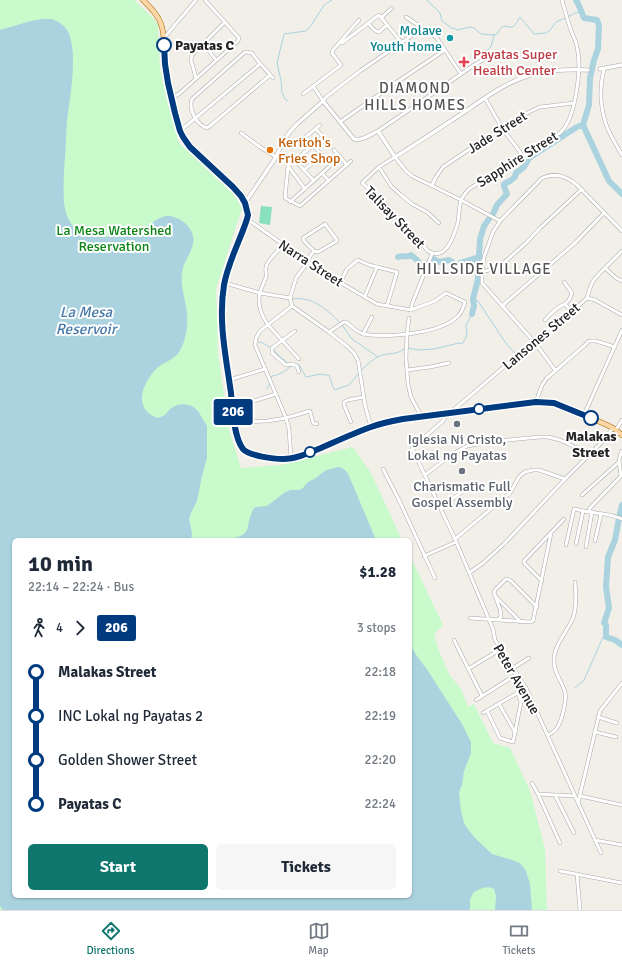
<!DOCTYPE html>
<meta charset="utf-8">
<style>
body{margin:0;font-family:Signika,sans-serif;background:#f6f6f7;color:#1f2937;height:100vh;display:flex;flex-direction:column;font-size:15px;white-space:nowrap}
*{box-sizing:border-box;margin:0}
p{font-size:13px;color:#747a83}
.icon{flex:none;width:22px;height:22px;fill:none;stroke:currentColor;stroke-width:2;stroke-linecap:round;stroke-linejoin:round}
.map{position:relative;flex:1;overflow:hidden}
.drawer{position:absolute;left:12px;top:538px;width:400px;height:360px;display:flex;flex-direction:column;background:#fff;border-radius:6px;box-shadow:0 1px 3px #0004}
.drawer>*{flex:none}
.badge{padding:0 8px;border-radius:3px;font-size:14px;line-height:26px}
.map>.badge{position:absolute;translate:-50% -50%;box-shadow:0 0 0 2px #fff}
.legs{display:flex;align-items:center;gap:6px;height:44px;padding:0 16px;font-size:13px}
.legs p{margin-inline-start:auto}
.summary{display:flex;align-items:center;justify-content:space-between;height:68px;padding:0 16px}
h1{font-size:22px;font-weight:700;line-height:30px}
.action{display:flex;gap:8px;margin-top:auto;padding:8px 16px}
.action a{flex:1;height:46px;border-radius:6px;background:#0f766e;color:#fff;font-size:16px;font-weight:700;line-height:46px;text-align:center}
.action a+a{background:#f6f6f7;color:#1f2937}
ul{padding:0 16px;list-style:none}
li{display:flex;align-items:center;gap:14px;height:44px;font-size:15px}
li i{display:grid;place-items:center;width:6px;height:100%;margin:0 5px;background:currentColor}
li i::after{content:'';width:10px;height:10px;margin:-5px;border:3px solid;border-radius:50%;background:#fff}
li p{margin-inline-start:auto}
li:first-child i{background:linear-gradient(#0000 50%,currentColor 0)}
li:last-child i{background:linear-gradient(currentColor 50%,#0000 0)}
.tab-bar{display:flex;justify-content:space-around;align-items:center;height:56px;border-top:1px solid #e0e1e3;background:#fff;font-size:11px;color:#747a83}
.tab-bar a{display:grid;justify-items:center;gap:2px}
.tab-bar .on{color:#0f766e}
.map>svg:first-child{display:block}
</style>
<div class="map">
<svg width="622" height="910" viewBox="0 0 622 910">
<rect width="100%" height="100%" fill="#f2efe9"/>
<!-- park -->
<polygon fill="#c8facc" points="0,0 134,0 152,17 158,25 160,68 167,101 179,143 234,195 242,208 216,289 218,354 229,430 241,468 281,465 353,447 371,473 402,540 14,540 14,896 410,896 410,556 443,625 434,634 439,651 449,674 461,689 468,707 474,704 493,743 510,748 530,791 545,849 547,910 0,910"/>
<!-- pitch -->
<polygon fill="#88e0be" points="261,206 272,207 270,225 259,223"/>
<!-- water -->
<g fill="#aad3df">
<path d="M42,19c3,0 6,0 9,0 9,2 17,9 19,18 7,22 0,60 -3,84 -1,11 -1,24 -2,36 -1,15 -2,30 -1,45 3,31 24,38 52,34 8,-1 17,-2 24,-6 9,-4 16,-12 26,-14 11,-1 25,9 27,20 3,13 -10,24 -11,37 -2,14 4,27 5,41 1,13 -1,27 -8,38 -5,8 -15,10 -22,16 -15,15 -25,41 1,50l7,-3 5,-6 7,-4 6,-1 9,2 6,5 9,15v32l-5,18 -5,25 -6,12 -2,6 3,14 -1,7h-177v356h396v-251l7,11 11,15 34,53 9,18v11l-7,18 -2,14 -3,7 2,19 3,12 3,5 8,10 17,16 17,5 11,4 6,8 4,13 2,26h-37l1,-14 -2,-7c-7,-4 -15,0 -21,4l-3,7v10h-467l-3,-4v-876l31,-9z"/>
<path d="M338,467c6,1 8,3 11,9l27,64h-150c5,-2 12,-2 16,-5 6,-3 6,-9 7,-14 1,-5 3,-9 5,-13l3,-1 10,-1 17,-13 6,-3h9l3,-1 6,-7 8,-4 6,-5 5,-3z"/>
</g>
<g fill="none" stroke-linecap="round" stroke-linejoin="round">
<!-- stream -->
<g stroke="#aad3df" stroke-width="1">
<path d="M427,0l13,13 2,8 11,8 1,-1 3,2 13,-3 4,1 7,6 13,1 3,-1c1,-2 2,-4 4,-6 7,-6 11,7 18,-10l1,-1 14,17 12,-1 4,-3 6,-8 12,-5 7,-4 6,-1"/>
<polyline points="480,56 491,47 494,35"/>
<polyline points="288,101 285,99 282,93 281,80 277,63 284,34 306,31 312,24 324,5 332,0"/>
<path d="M292,299c20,-3 35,10 48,24"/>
<polyline points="473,299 478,301 501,336 508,346 517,355"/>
<polyline points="342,325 352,339 378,357"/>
<polyline points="258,342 263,343 271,348"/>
<polyline points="408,348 418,350 434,349 459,343 461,344 463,343 466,337 467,333 466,325 472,314"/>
<polyline points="274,350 278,355 289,364"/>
<path d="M295,363l4,2 7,12 14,-3 4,1h5c2,5 3,10 5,14l2,1 1,-1 12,-4 10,-12"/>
<path d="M361,370c5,-4 12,-11 18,-14 8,-3 18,-1 25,-7"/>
<path d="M271,378l1,-2c7,-1 14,-5 19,-10"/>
<polyline points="267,389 270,383"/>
<polyline points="575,688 584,680 592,662 603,637 606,633"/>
</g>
<!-- river -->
<g stroke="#aad3df" stroke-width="6">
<path d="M576,0c4,6 5,12 8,18l13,2 2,6 -1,23 -4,11 -4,18 -1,27 -6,20 26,56 13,13"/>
<polyline points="493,214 497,205 507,194 504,186 504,184 510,181 515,177 516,173 524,167 529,158 566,134 577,127 583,125"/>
<path d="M398,257c5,-2 9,1 13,-2l7,6 3,5h3l8,-6 2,-1 5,3 10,-2 6,4h2l22,-7"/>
<polyline points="472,314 474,306 473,299 478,279 477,262 479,257 480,239 484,226 489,219"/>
<polyline points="622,505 619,518 615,540 608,557 606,587 609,608 604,623 606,625 606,637 615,640 622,645"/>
</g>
<defs>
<g id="minor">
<polyline points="406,17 437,38 461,74"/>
<polyline points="381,18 392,8"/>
<path d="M368,23c3,3 6,9 11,9l8,-7"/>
<polyline points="164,38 196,0"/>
<polyline points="203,43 216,60"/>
<polyline points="340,43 342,43 379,15 402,43"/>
<path d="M604,69c-5,19 -4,39 3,58 4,10 10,19 15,28"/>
<path d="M270,75l-60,51 -3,2c-10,-3 -19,-18 -15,-29l53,-47 7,1c6,9 14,17 21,25"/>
<polyline points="196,78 191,60 192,55 225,22"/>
<polyline points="313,86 323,101 326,97 360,71 423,28"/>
<polyline points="303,94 341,65 332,53 333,50 359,20"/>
<polyline points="485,98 502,128 523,156"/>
<polyline points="171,99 180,93 238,41 239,38 205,0"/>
<polyline points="340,122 394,84 445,50"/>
<polyline points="316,129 330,145"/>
<polyline points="180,131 260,64"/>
<polyline points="378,131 425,99 474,65 483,60"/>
<polyline points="241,133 260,147 276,157"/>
<polyline points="323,137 288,166 285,198 300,206 351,161"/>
<polyline points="313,145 331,165"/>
<polyline points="289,146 294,147 320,125"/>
<polyline points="334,150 347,165"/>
<polyline points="277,154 294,161"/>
<polyline points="295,160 314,181"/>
<polyline points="288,166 305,189"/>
<polyline points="379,167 391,186 401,195 412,204 427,212 439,223"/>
<polyline points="304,170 322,155"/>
<polyline points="322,173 329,181"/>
<polyline points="432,185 436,177 443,167 480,142 529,112 540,107 549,106 574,103"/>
<polyline points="290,202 340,157"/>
<path d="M247,219l75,53 55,32 34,6 24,-9 11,-8 19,9c-1,4 -4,11 -7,14 -17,18 -72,22 -95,18"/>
<path d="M500,221l-39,-21 -49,-24 -6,-5 -11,-14 -16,10 -17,16 19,16 47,52c18,11 26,-15 30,-29 1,-7 1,-15 3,-22 2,-4 5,-8 8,-11l91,-56c16,-14 22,-66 17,-86 -1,-5 -3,-10 -5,-14 -4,-11 -7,-22 -10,-33"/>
<path d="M284,245c-5,5 -17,15 -18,22 -1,4 1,6 0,10 -2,5 -4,10 -6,15 -3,12 1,23 8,33l31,34"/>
<polyline points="307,260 314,251 318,252 337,241 337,240 325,224 303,238 304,241 314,251"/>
<polyline points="605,268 616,278 622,281"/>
<polyline points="482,272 499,267 526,243 540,228 582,189"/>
<polyline points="564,282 572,293 569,300 565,304"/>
<polyline points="225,283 260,293 290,298"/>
<polyline points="340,283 347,269 358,260 369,265 397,272 387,306"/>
<polyline points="365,296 377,267"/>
<polyline points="290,298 292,306 329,332 348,347 354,353 358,360 365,405 371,427"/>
<polyline points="290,298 296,278 308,262"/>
<polyline points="587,298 595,300 622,315"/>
<polyline points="502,306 575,243 604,213"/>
<polyline points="411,310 412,304 432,254"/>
<polyline points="409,318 407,334 406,358 408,384 411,397 421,416"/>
<path d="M545,320c6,-7 12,-13 20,-16l7,8"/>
<polyline points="295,331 272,348 272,353 286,365 292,364 297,366 299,372"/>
<polyline points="329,332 344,322 346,322 357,331 363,334 372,317"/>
<polyline points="407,370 430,367 449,363"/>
<path d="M555,370l-19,-26 -54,-61v-11l2,-15 9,-25 7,-11 42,-43c13,-6 23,-2 34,6l46,47"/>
<polyline points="229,380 265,369"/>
<polyline points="536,402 542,385 547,378 584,346 589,341 596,341 615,347"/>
<polyline points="232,408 276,394"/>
<polyline points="445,413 445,418 442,422 412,448 455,539 493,629 495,640 526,688 601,853"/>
<polyline points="450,413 464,401 533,342 556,323 572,312 587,298 590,288 593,281 600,273 622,251"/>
<polyline points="584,415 622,330"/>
<polyline points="234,422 267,421 286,418 310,411 313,423 317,424"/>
<polyline points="351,422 344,405 344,402 348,400 364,397"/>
<polyline points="616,430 622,420"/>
<polyline points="291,458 289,429 286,418 255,345 256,338 260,331 292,306"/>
<polyline points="383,469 399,500 435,578"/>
<polyline points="425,475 451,455 467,446 496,441 540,437 548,437 560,440 590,454"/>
<polyline points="582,495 619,462"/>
<polyline points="441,508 473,483"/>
<path d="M589,512l1,-4 31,-32c-1,-11 -4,-15 1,-25"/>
<polyline points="455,539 510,493 519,477 522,474 525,472 533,470 539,470 565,479"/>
<polyline points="595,541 601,514"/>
<polyline points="576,544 583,511"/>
<path d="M566,545l8,-36c4,0 6,2 10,2 13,3 26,2 38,8"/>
<polyline points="586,547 592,512"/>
<polyline points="424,556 456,542"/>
<polyline points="469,573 483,563 504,544 565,479 602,442 613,428"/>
<polyline points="542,581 524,563 524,561 564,519"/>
<polyline points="495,596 521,622"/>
<polyline points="470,618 530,622 533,621 551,533"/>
<polyline points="497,620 500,618 501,616 500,609 494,593 495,590 506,579 510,580 537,607"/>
<polyline points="454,640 482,696"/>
<polyline points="513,668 529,658"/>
<polyline points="468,669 501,649"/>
<polyline points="476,700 517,674"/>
<polyline points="499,704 515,732"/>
<polyline points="487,711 500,738 513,742 521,702 520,699 517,692"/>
<polyline points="483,713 526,688"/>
<polyline points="598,717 617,723"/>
<polyline points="595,732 616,737"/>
<path d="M548,735c4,-2 7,-4 9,-7 5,-7 10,-29 8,-36 -3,-11 -12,-20 -11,-32 0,-15 13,-28 19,-42 4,-11 3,-25 2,-36"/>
<polyline points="532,783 538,794 560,843"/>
<polyline points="538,794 575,796"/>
<polyline points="555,795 574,833"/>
<polyline points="580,796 622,805"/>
<polyline points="578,803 600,711 622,683"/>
<polyline points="595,840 622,845"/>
<polyline points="560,871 622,883"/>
<polyline points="577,874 580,910"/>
</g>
<g id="tertiary">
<polyline points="600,69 622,65"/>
<path d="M245,203l31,-46 7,-15 6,-9 8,-9 26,-23 31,38c8,2 16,-4 24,-8l17,26c24,-15 48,-31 71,-46 20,-14 41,-29 64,-36 19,-5 38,-6 58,-5"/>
</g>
<path id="primary" d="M143,0c8,8 16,16 19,27 3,12 2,25 3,37 1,14 5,28 8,42 2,9 5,20 9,29 12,26 71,53 65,84 -7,22 -19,43 -23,66 -5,35 2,70 6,105 2,15 3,48 13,59 6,7 30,10 40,10 20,-1 39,-12 57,-19 10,-5 20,-9 31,-13 10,-4 21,-6 32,-8l133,-17 18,1 9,3 44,19 6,3 9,7"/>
</defs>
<!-- minor casing -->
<use href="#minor" stroke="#a9a9a9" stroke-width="4"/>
<!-- tertiary casing -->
<use href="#tertiary" stroke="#a9a9a9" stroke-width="4.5"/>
<!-- primary casing -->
<use href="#primary" stroke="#a06b00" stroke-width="5.5"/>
<!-- minor -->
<use href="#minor" stroke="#fff" stroke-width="3"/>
<!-- tertiary -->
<use href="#tertiary" stroke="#fff" stroke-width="3.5"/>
<!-- primary -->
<use href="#primary" stroke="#fcd6a4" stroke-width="4.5"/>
</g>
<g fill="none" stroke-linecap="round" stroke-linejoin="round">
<defs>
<path id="line-1" d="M164,45l1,19 3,19 7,30 5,18 3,6 7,10 43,40 8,9 4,7 3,12 -1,4c-7,22 -19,43 -23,66 -6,36 2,72 7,108 1,14 3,45 12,56 6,7 31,10 40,10 13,0 26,-6 38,-11 16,-7 33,-15 50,-21 10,-4 21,-6 32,-8l133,-17 18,1 37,15"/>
</defs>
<!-- line-1 casing -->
<use href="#line-1" stroke="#fff" stroke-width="9"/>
<!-- line-1 -->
<use href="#line-1" stroke="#003b80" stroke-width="6"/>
</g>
<!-- markers -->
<circle fill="#0f9aa8" stroke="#fff" stroke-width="1.5" cx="450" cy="38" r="4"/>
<g fill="#fff" stroke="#003b80" stroke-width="2">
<circle cx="164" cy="45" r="7"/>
<circle cx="479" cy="409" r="5"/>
<circle cx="591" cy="418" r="7"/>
<circle cx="310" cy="452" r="5"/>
</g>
<path fill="#e0444e" stroke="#fff" stroke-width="1.5" d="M462 56h4v4h4v4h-4v4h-4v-4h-4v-4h4z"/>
<circle fill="#e8710a" stroke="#fff" stroke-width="1.5" cx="270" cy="150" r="4"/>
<g fill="#6b7280" stroke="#fff" stroke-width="1.5">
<circle cx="457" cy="424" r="4"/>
<circle cx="462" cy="471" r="4"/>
</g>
<g text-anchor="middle" stroke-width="4" stroke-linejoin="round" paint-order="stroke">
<!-- culture labels -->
<g font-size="14" fill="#0d838f" stroke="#fff" text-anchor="end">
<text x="442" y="35">Molave<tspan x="442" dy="16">Youth Home</tspan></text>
</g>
<!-- stop labels -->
<g font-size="14" font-weight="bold" fill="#222" stroke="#fff" text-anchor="start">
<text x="175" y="50">Payatas C</text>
<text x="591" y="441" text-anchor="middle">Malakas<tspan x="591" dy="16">Street</tspan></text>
</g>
<!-- health labels -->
<g font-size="14" fill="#be3a42" stroke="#fff" text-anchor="start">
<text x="473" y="59">Payatas Super<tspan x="473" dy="16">Health Center</tspan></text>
</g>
<!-- street labels -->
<g font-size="14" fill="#222" stroke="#fff">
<text transform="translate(497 132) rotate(-32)" y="5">Jade Street</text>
<text transform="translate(517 159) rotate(-32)" y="5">Sapphire Street</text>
<text transform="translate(395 217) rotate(46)" y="5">Talisay Street</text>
<text transform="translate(311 263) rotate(33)" y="5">Narra Street</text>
<text transform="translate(541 336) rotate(-40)" y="5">Lansones Street</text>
<text transform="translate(517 679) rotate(60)" y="5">Peter Avenue</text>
</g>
<!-- food labels -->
<g font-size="14" fill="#c56008" stroke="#fff" text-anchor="start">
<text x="278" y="147">Keritoh's<tspan x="278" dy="16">Fries Shop</tspan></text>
</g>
<!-- park labels -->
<g font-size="14" fill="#0c8416" stroke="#fff">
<text x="114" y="235">La Mesa Watershed<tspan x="114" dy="16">Reservation</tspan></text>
</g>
<!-- worship labels -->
<g font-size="14" fill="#5b616d" stroke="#fff">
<text x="457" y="444">Iglesia Ni Cristo,<tspan x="457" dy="16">Lokal ng Payatas</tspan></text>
<text x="462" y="491">Charismatic Full<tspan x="462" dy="16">Gospel Assembly</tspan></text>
</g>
<!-- neighbourhood labels -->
<g font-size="15" letter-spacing="1" fill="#555" stroke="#fff">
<text x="415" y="93">DIAMOND<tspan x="415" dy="17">HILLS HOMES</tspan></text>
<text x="484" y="274">HILLSIDE VILLAGE</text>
</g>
<!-- water labels -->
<g font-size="15" font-style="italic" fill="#4a7aab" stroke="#fff">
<text x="86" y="317">La Mesa<tspan x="86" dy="17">Reservoir</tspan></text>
</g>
</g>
</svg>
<b class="badge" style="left:233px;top:412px;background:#003b80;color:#fff">206</b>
<section class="drawer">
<div class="summary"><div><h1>10 min</h1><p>22:14 – 22:24 · Bus</p></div><b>$1.28</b></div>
<div class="legs"><svg class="icon" aria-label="walk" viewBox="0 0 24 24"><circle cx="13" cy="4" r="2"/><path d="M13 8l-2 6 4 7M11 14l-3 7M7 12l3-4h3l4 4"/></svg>4<svg class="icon" aria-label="forward" viewBox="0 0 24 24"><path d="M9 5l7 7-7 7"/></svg><b class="badge" style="background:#003b80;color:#fff">206</b><p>3 stops</p></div>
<ul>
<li><i style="color:#003b80"></i><b>Malakas Street</b><p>22:18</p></li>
<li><i style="color:#003b80"></i><span>INC Lokal ng Payatas 2</span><p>22:19</p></li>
<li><i style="color:#003b80"></i><span>Golden Shower Street</span><p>22:20</p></li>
<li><i style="color:#003b80"></i><b>Payatas C</b><p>22:24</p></li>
</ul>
<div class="action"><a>Start</a><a>Tickets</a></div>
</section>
</div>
<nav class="tab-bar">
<a class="on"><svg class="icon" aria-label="directions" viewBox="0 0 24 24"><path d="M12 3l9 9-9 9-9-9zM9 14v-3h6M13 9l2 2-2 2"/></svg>Directions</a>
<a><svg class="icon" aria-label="map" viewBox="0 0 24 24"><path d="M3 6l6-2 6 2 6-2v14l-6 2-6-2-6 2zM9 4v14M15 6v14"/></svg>Map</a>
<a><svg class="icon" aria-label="tickets" viewBox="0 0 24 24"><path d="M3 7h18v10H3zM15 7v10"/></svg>Tickets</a>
</nav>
